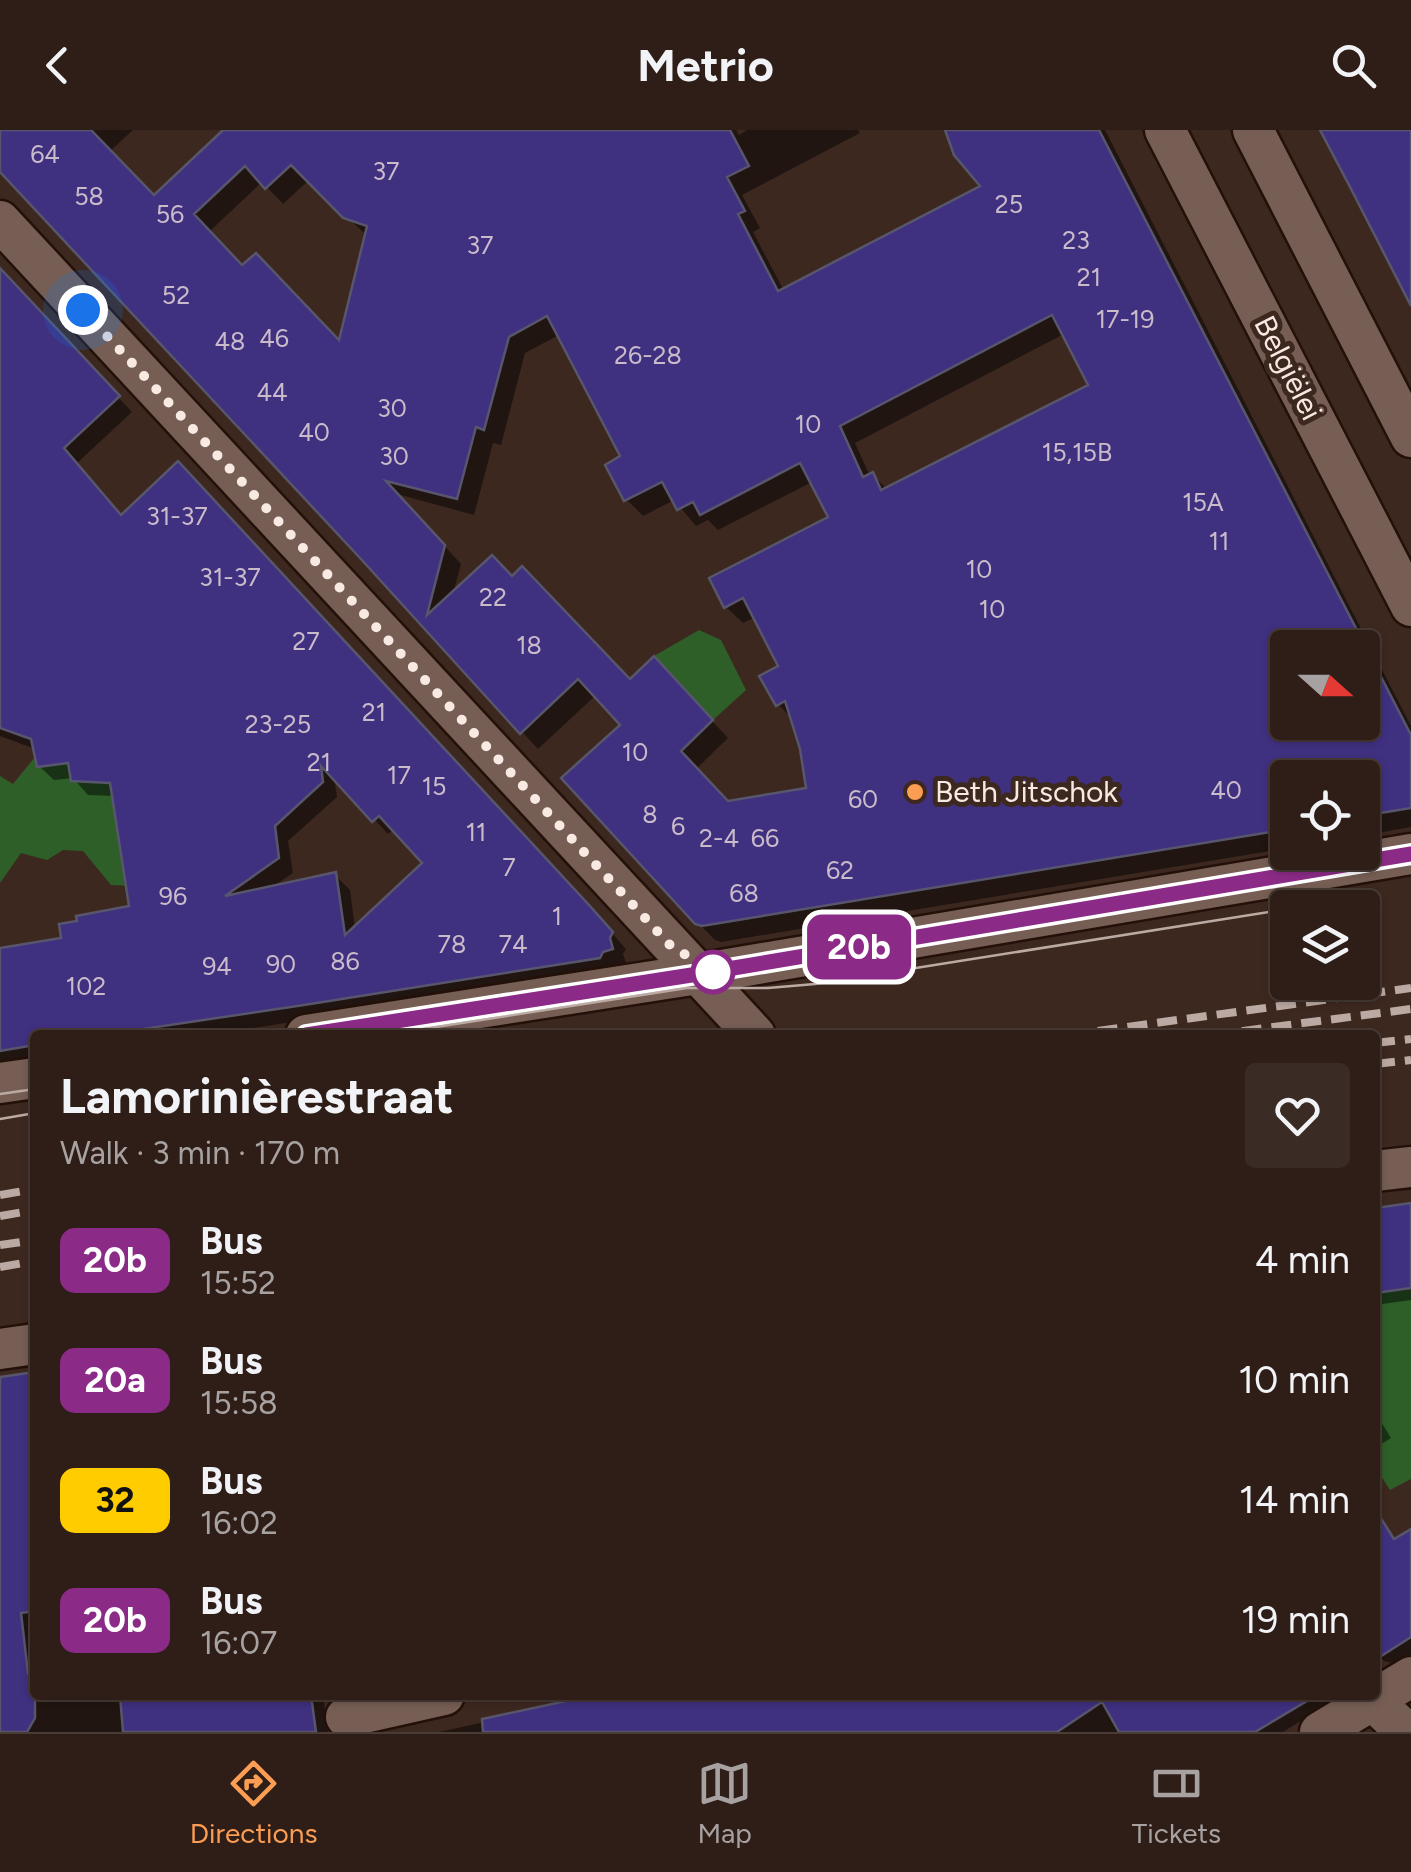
<!DOCTYPE html>
<meta charset="utf-8">
<style>
body{margin:0;font-family:Figtree,sans-serif;background:#3a2b24;color:#f1f3f6;height:100vh;display:flex;flex-direction:column;font-size:38px;white-space:nowrap}
*{box-sizing:border-box;margin:0}
p{font-size:32px;color:#a7a2a1}
.icon{flex:none;width:55px;height:55px;fill:none;stroke:currentColor;stroke-width:2;stroke-linecap:round;stroke-linejoin:round}
.map{position:relative;flex:1;overflow:hidden}
.side{position:absolute;left:30px;top:900px;width:1350px;height:670px;display:flex;flex-direction:column;background:#2e1e17;border-radius:10px;box-shadow:0 2px 8px #0004,0 0 0 2px #493c36}
.side>*{flex:none}
.badge{padding:0 20px;border-radius:15px;font-size:35px;line-height:65px}
.needle{width:65px;rotate:111deg}
.fabs{position:absolute;left:1270px;top:500px;display:grid;gap:20px}
.fabs a{display:grid;place-items:center;width:110px;height:110px;border-radius:10px;background:#2e1e17;box-shadow:0 2px 8px #0004,0 0 0 2px #493c36;font-size:50px}
.you{position:absolute;width:50px;height:50px;margin:-25px;border:8px solid #fff;border-radius:50%;background:#1a73e8;box-shadow:0 0 0 15px #1a73e833}
.map>.badge{position:absolute;translate:-50% -50%;box-shadow:0 0 0 5px #fff}
.round{display:grid;place-items:center;flex:none;width:105px;height:105px;border-radius:10px;background:#3a2b24}
.overview{display:flex;align-items:center;justify-content:space-between;height:170px;padding:0 30px}
h1{font-size:48px;font-weight:700;line-height:75px}
ul{padding:0;list-style:none}
li{display:flex;align-items:center;gap:30px;height:120px;padding:0 30px}
li div{flex:1}
li b{display:block;font-size:38px}
li em{font-style:normal}
li .badge{min-width:110px;font-weight:700;text-align:center}
header{display:flex;justify-content:space-between;align-items:center;height:130px;padding:0 30px;background:#2e1e17;font-size:45px;font-weight:700}
.menu{display:flex;justify-content:space-around;align-items:center;height:140px;border-top:2px solid #493c36;background:#2e1e17;font-size:28px;color:#a7a2a1}
.menu a{display:grid;justify-items:center;gap:5px}
.menu .active{color:#fc9d54}
.map>svg:first-child{display:block}
</style>
<header><svg class="icon" aria-label="back" viewBox="0 0 24 24"><path d="M15 5l-7 7 7 7"/></svg>Metrio<svg class="icon" aria-label="search" viewBox="0 0 24 24"><circle cx="10" cy="10" r="6"/><path d="M15 15l6 6"/></svg></header>
<div class="map">
<svg width="1411" height="1602" viewBox="0 0 1411 1602">
<rect width="100%" height="100%" fill="#3d281f"/>
<!-- green -->
<g fill="#2e5f28">
<polygon points="699,500 721,510 746,560 713,590 654,526"/>
<polygon points="35,627 82,636 91,650 124,651 133,756 111,755 83,721 63,720 47,730 21,723 0,753 0,646 13,654"/>
<polygon points="1411,1158 1411,1349 1390,1360 1375,1337 1375,1301 1381,1296 1375,1285 1375,1163"/>
</g>
<!-- shadow -->
<g fill="#0007" fill-rule="evenodd">
<path d="M0,0h133l-24,22 46,47 71,-69h510l3,5 8,-5h111l2,3 -118,62 18,33 -7,4 31,59 200,-104 -31,-57h152l306,596v101l-49,9v-58h-74v70l-567,94 -6,-2 -18,-18 -74,-197 -27,-30 -58,54 -538,-582zM309,50l58,56 -26,109 -98,-77 -34,-36 53,-50 21,22zM1064,204l27,52 -204,103 -14,-14 -3,1 -15,-33zM559,205l65,122 2,42 17,17 31,-16 22,26 12,-6 10,10 94,-48 19,36 -105,89 17,16 13,-6 25,50 -3,37 15,16 9,29 7,41 -81,14 -32,-35 32,-31 -58,-62 -40,6 -177,-88 8,-30 -64,-70 77,21 19,-72 8,2 24,-92zM1288,518h74v74h-74z"/>
<path d="M0,149l18,11 114,122 -56,52 46,53 482,407 22,25 -3,5 3,9 -9,2 -3,6 -405,64h-174v27l-35,5v-116l64,-11 68,-32 -17,-112 -27,-1 -15,-17 -19,2 -15,-14 -4,-17 -35,-13zM334,646l54,58 6,-5 32,34 -71,66 -5,-39 -15,-15 -66,14 24,-16 -5,-32 49,-44z"/>
<polygon points="1411,1076 1411,1170 1375,1175 1375,1080"/>
<polygon points="35,1247 35,1565 323,1565 328,1602 0,1602 0,1252"/>
<polygon points="1375,1282 1391,1308 1375,1318"/>
<polygon points="1375,1380 1396,1410 1411,1399 1411,1525 1397,1534 1384,1531 1375,1522"/>
<polygon points="606,1565 1319,1565 1328,1574 1283,1602 439,1602"/>
</g>
<!-- building -->
<g fill="#403080" stroke="#57566c" stroke-width="2.5" fill-rule="evenodd">
<path d="M0,0h91l63,65 69,-65h507l19,36 -22,11 18,34 -7,3 40,77 202,-105 -26,-31 -9,-25h154l312,605v73l-49,8v-38h-74v51l-586,97 -7,-2 -134,-146 59,-53 -42,-46 -58,55 -160,-176 -360,-386zM291,35l52,53 24,8 -28,114 -83,-87 -14,12 -48,-51 51,-48 20,23zM1052,185l36,70 -207,105 -8,-18 -10,5 -23,-51zM547,186l73,140 -15,9 19,36 38,-19 15,28 16,-8 7,13 100,-52 28,54 -119,61 15,30 19,-10 35,68 -19,10 17,30 9,-5 15,48 6,39 -78,13 -47,-50 32,-31 -59,-64 -24,23 -108,-113 -10,10 -20,-21 -65,60 18,-70 -59,-64 71,18 19,-72 8,3 25,-93zM1288,518h74v74h-74z"/>
<polygon points="1320,0 1411,0 1411,176 1350,57"/>
<path d="M0,138l120,128 -56,52 57,67 57,-54 412,445 23,26 -3,6 3,11 -10,3 -3,6 -296,47 -201,30h-68v10l-35,6v-103l61,-10 -2,-14 18,-3 -1,-5 53,-10 -19,-123 -39,-2 -3,-18 -31,4 -6,-28 -31,-11zM321,636l51,56 7,-6 43,47 -77,72 -9,-63 -111,24 54,-38 -4,-32 48,-44z"/>
<polygon points="1411,1073 1411,1158 1375,1163 1375,1078"/>
<polygon points="35,1242 35,1481 21,1483 28,1543 35,1542 35,1588 27,1602 0,1602 0,1247"/>
<polygon points="1375,1379 1394,1409 1411,1399 1411,1507 1375,1530"/>
<polygon points="120,1565 311,1565 316,1602 123,1602"/>
<polygon points="594,1565 1317,1565 1255,1602 1119,1602 1102,1572 1057,1602 483,1602 482,1589"/>
</g>
<g fill="none" stroke-linecap="round" stroke-linejoin="round">
<defs>
<g id="minor">
<polyline points="1165,0 1411,476"/>
<polyline points="1253,0 1411,307"/>
<polyline points="0,91 755,905"/>
<polyline points="306,905 698,844 1411,724"/>
<polyline points="0,953 35,948"/>
<polyline points="1375,1041 1411,1037"/>
<polyline points="0,1219 35,1214"/>
<polyline points="1367,1565 1406,1602"/>
<polyline points="346,1587 444,1565"/>
<polyline points="1320,1602 1411,1547"/>
</g>
</defs>
<!-- minor casing -->
<use href="#minor" stroke="#231008" stroke-width="45"/>
<!-- minor -->
<use href="#minor" stroke="#765e54" stroke-width="40"/>
<!-- tram -->
<g stroke="#bbaaa3" stroke-width="2.5">
<polyline points="1299,778 1371,766"/>
<polyline points="385,905 687,858 768,858 815,854 1288,779"/>
<polyline points="530,905 542,903"/>
<polyline points="0,964 35,959"/>
<polyline points="0,989 35,983"/>
</g>
<!-- rail -->
<g stroke="#bbaaa3" stroke-width="8" stroke-dasharray="20 10" stroke-linecap="butt">
<polyline points="1068,905 1411,858"/>
<polyline points="1212,905 1411,879"/>
<polyline points="1375,913 1411,909"/>
<polyline points="1375,934 1411,930"/>
<polyline points="0,1065 35,1059"/>
<polyline points="0,1086 35,1080"/>
<polyline points="0,1115 35,1110"/>
<polyline points="0,1137 35,1131"/>
</g>
</g>
<g fill="none" stroke-linecap="round" stroke-linejoin="round">
<defs>
<polyline id="line" points="306,905 698,844 1411,724"/>
</defs>
<!-- line casing -->
<use href="#line" stroke="#fff" stroke-width="22"/>
<!-- line -->
<use href="#line" stroke="#8c2b87" stroke-width="15"/>
<!-- walk -->
<polyline stroke="#f8e9e3" stroke-width="10" stroke-dasharray="0 18" points="83,180 670,815 713,842"/>
</g>
<!-- markers -->
<circle fill="#fc9d54" stroke="#3d281f" stroke-width="4" cx="915" cy="662" r="10"/>
<circle fill="#fff" stroke="#8c2b87" stroke-width="5" cx="713" cy="842" r="20"/>
<g text-anchor="middle" stroke-width="10" stroke-linejoin="round" paint-order="stroke">
<!-- number labels -->
<g font-size="25" fill="#cabbca">
<text x="45" y="33">64</text>
<text x="386" y="50">37</text>
<text x="89" y="75">58</text>
<text x="1009" y="83">25</text>
<text x="170" y="93">56</text>
<text x="1076" y="119">23</text>
<text x="480" y="124">37</text>
<text x="1089" y="156">21</text>
<text x="176" y="174">52</text>
<text x="1125" y="198">17-19</text>
<text x="274" y="217">46</text>
<text x="230" y="220">48</text>
<text x="648" y="234">26-28</text>
<text x="272" y="271">44</text>
<text x="392" y="287">30</text>
<text x="808" y="303">10</text>
<text x="314" y="311">40</text>
<text x="1077" y="331">15,15B</text>
<text x="394" y="335">30</text>
<text x="1203" y="381">15A</text>
<text x="177" y="395">31-37</text>
<text x="1219" y="420">11</text>
<text x="979" y="448">10</text>
<text x="230" y="456">31-37</text>
<text x="493" y="476">22</text>
<text x="992" y="488">10</text>
<text x="306" y="520">27</text>
<text x="529" y="524">18</text>
<text x="374" y="591">21</text>
<text x="278" y="603">23-25</text>
<text x="635" y="631">10</text>
<text x="319" y="641">21</text>
<text x="399" y="654">17</text>
<text x="434" y="665">15</text>
<text x="1226" y="669">40</text>
<text x="863" y="678">60</text>
<text x="650" y="693">8</text>
<text x="678" y="705">6</text>
<text x="476" y="711">11</text>
<text x="719" y="717">2-4</text>
<text x="765" y="717">66</text>
<text x="509" y="746">7</text>
<text x="840" y="749">62</text>
<text x="744" y="772">68</text>
<text x="173" y="775">96</text>
<text x="557" y="795">1</text>
<text x="452" y="823">78</text>
<text x="513" y="823">74</text>
<text x="345" y="840">86</text>
<text x="281" y="843">90</text>
<text x="217" y="845">94</text>
<text x="86" y="865">102</text>
</g>
<!-- street labels -->
<g font-size="30" fill="#f8e9e3" stroke="#3d281f">
<text transform="translate(1288 238) rotate(63)" y="10">Belgiëlei</text>
</g>
<!-- poi labels -->
<g font-size="30" fill="#f8e9e3" stroke="#3d281f" text-anchor="start">
<text x="935" y="672">Beth Jitschok</text>
</g>
</g>
</svg>
<div class="fabs">
<a><svg class="needle" viewBox="-14 -14 28 28"><path d="M0-13l5 13h-10z" fill="#e53935"/><path d="M0 13l5-13h-10z" fill="#a7a2a1"/></svg></a>
<a><svg class="icon" aria-label="locate" viewBox="0 0 24 24"><circle cx="12" cy="12" r="6"/><path d="M12 2v4M12 18v4M2 12h4M18 12h4"/></svg></a>
<a><svg class="icon" aria-label="layers" viewBox="0 0 24 24"><path d="M12 4l9 5-9 5-9-5zM3 14l9 5 9-5"/></svg></a>
</div>
<div class="you" style="left:83px;top:180px"></div>
<b class="badge" style="left:859px;top:817px;background:#8c2b87;color:#fff">20b</b>
<section class="side">
<div class="overview"><div><h1>Lamorinièrestraat</h1><p>Walk · 3 min · 170 m</p></div><a class="round"><svg class="icon" aria-label="heart" viewBox="0 0 24 24"><path d="M12 20l-8-8c-3-5 5-10 8-4 3-6 11-1 8 4z"/></svg></a></div>
<ul>
<li><span class="badge" style="background:#8c2b87;color:#fff">20b</span><div><b>Bus</b><p>15:52</p></div><em>4 min</em></li>
<li><span class="badge" style="background:#8c2b87;color:#fff">20a</span><div><b>Bus</b><p>15:58</p></div><em>10 min</em></li>
<li><span class="badge" style="background:#fc0;color:#111">32</span><div><b>Bus</b><p>16:02</p></div><em>14 min</em></li>
<li><span class="badge" style="background:#8c2b87;color:#fff">20b</span><div><b>Bus</b><p>16:07</p></div><em>19 min</em></li>
</ul>
</section>
</div>
<nav class="menu">
<a class="active"><svg class="icon" aria-label="directions" viewBox="0 0 24 24"><path d="M12 3l9 9-9 9-9-9zM9 14v-3h6M13 9l2 2-2 2"/></svg>Directions</a>
<a><svg class="icon" aria-label="map" viewBox="0 0 24 24"><path d="M3 6l6-2 6 2 6-2v14l-6 2-6-2-6 2zM9 4v14M15 6v14"/></svg>Map</a>
<a><svg class="icon" aria-label="tickets" viewBox="0 0 24 24"><path d="M3 7h18v10H3zM15 7v10"/></svg>Tickets</a>
</nav>
